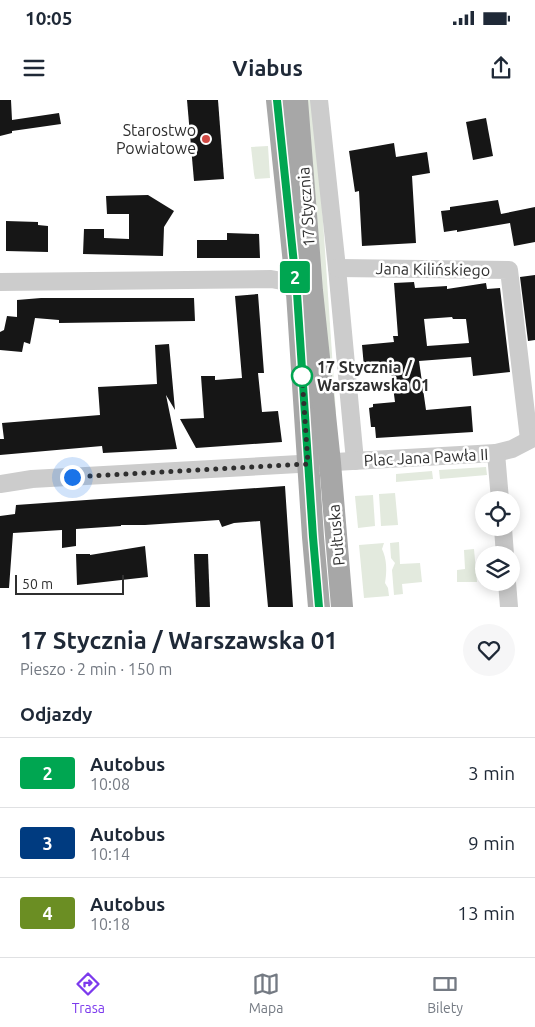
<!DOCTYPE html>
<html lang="pl">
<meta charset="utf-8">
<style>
body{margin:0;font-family:Ubuntu,sans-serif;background:#f6f6f7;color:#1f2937;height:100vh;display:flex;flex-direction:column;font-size:19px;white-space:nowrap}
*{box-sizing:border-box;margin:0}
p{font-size:16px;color:#747a83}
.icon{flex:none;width:28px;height:28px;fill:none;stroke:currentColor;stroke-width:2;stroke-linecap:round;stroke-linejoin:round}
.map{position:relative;height:507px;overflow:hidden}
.sheet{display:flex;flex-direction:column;background:#fff;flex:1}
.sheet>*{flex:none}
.badge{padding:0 10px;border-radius:4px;font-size:18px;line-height:32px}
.tools{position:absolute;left:475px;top:391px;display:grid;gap:10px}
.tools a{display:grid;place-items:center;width:45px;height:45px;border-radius:50%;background:#fff;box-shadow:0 2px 12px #0003;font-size:25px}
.scale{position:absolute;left:15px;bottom:12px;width:109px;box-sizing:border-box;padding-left:5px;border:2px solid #2f2f2f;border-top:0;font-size:14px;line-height:18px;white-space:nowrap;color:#2f2f2f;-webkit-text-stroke:4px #fff;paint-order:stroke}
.you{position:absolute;width:25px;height:25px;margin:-12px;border:4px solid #fff;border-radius:50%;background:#1a73e8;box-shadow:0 0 0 8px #1a73e833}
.map>.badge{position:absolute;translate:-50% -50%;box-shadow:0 0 0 2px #fff}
h2{padding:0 20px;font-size:19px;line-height:45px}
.round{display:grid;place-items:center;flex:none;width:52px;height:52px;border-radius:26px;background:#f6f6f7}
.summary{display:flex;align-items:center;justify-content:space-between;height:85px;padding:0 20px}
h1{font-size:24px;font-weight:700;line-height:38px}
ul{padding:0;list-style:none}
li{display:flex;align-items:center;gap:15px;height:70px;padding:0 20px;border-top:1px solid #e0e1e3}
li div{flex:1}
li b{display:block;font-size:19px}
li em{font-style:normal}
li .badge{min-width:55px;font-weight:700;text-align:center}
.status{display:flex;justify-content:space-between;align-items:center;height:35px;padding:0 25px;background:#fff;direction:ltr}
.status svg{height:14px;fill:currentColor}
header{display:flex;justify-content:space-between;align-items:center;height:65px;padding:0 20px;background:#fff;font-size:22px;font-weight:700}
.menu{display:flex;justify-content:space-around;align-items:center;height:70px;border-top:1px solid #e0e1e3;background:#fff;font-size:14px;color:#747a83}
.menu a{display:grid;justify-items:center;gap:2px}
.menu .on{color:#7c3aed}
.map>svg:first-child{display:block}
</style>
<div class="status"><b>10:05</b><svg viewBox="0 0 49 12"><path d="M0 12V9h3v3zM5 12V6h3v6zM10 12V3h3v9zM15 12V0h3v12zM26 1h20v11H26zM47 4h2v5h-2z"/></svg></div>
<header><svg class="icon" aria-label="menu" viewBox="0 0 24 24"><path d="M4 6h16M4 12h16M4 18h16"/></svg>Viabus<svg class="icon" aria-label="share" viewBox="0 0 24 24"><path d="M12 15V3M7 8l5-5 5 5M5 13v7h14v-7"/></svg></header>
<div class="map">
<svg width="535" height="507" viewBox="0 0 535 507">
<rect width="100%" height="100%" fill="#fff"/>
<!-- green -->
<g fill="#e3eade">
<polygon points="303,0 312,0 322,106 336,313 331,313"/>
<polygon points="268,46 270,78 255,79 254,74 251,47"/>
<polygon points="486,367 487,375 440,379 439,370"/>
<polygon points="432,371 433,379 396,382 396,374"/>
<polygon points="395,393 398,425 381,426 379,394"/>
<polygon points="373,395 375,426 358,428 355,396"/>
<polygon points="399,442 400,464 420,463 422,482 402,484 403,494 394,495 392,470 395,463 391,458 390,443"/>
<path d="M384,443l-2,6c5,10 5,23 3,34l3,5 1,8 -25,2 -5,-53z"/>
<polygon points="474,449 477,482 457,482 457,470 465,469 464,450"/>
</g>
<!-- building -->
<g fill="#161616" fill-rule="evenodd">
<polygon points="0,0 11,0 12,20 59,13 61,24 12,31 12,33 0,36"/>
<polygon points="187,0 218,0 224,79 194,81"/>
<polygon points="486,18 493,56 473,60 466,22"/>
<polygon points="394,43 396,57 427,52 430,73 412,76 416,143 362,146 359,91 355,92 349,51"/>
<polygon points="148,95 174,111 164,127 163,156 83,154 84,129 104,129 104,138 129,139 129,114 107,114 106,96"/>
<polygon points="498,100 501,114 535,107 535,142 514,146 510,123 457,132 457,130 444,132 441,111 450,110 450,107"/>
<polygon points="6,121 38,122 38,125 48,126 48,152 6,151"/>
<polygon points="227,133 259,134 260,158 197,158 197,140 227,140"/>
<polygon points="535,175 535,240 528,241 520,177"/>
<path d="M414,182l1,6 32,-2v3l39,-6 1,6 13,-1 10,84 -37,4 -2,-19 -52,4 7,49 45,-4 2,26 -97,6 -1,-11h-4l-2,-19 4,-1v-3l22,-2 -5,-38 -26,3 -2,-22 32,-3 -1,-6h5l-4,-53zM452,217l1,2h13l3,24 -42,3 -3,-27z"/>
<polygon points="258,194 264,273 258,273 262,312 278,311 282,342 196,348 180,319 204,318 201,276 215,276 215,280 242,278 235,196"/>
<polygon points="41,198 194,198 195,221 59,223 59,220 35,218 30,244 24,242 22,252 0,250 0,232 4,230 7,216 17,217 17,200"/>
<polygon points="169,244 175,310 166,295 177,349 103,353 102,346 0,355 0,339 4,339 2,323 100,315 98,287 157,284 155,245"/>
<polygon points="285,386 293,507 268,507 260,421 234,423 222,427 219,420 145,425 121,425 121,426 76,429 76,446 62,448 62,430 13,433 9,488 0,488 0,416 15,414 16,405"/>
<polygon points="145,446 148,477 77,485 76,454 90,454 90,455"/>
<polygon points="194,454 208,454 210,507 196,507"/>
</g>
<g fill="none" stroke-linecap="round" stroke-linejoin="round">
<!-- minor -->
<g stroke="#ccc" stroke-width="18">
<polyline points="319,0 337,168 355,361"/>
<polyline points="337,168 509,170 529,339"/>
<polyline points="0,182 271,179 282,181 297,193"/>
<polyline points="496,353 512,349 535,337"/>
<polyline points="0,384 32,379 496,353 500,400"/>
<polyline points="503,428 505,455"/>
<polyline points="507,482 509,507"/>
</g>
<!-- major -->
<g stroke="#a7a7a7" stroke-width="22">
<polyline points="277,0 297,193 313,437 319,507"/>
<polyline points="297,0 312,191 330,363 342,507"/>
</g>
</g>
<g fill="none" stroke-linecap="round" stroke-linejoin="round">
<defs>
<polyline id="line" points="277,0 297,193 313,437 319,507"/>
</defs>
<!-- line casing -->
<use href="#line" stroke="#fff" stroke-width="11"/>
<!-- line -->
<use href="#line" stroke="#00a651" stroke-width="8"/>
<!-- walk -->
<polyline stroke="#2f2f2f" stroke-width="5" stroke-dasharray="0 9" points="72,377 308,364 302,276"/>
</g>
<!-- markers -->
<circle fill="#d14a45" stroke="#fff" stroke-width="2" cx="206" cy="39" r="5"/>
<circle fill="#fff" stroke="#00a651" stroke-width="2.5" cx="302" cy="276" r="10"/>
<g text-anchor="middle" stroke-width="5" stroke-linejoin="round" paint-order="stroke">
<!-- poi labels -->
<g font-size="16" fill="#2f2f2f" stroke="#fff" text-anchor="end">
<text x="196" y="36">Starostwo<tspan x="196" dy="18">Powiatowe</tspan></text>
</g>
<!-- street labels -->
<g font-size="16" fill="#2f2f2f" stroke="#fff">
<text transform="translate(306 107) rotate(-94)" y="6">17 Stycznia</text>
<text transform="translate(433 169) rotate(1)" y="6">Jana Kilińskiego</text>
<text transform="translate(426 357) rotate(-3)" y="6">Plac Jana Pawła II</text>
<text transform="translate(336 435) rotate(-95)" y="6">Pułtuska</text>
</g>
<!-- stop labels -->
<g font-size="16" font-weight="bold" fill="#2f2f2f" stroke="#fff" text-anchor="start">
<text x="317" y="273">17 Stycznia /<tspan x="317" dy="18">Warszawska 01</tspan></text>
</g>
</g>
</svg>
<div class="tools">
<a><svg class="icon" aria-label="locate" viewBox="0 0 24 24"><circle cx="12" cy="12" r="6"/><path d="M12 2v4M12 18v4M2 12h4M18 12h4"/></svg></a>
<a><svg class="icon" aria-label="layers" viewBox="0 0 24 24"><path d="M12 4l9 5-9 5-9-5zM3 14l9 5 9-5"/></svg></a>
</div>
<div class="scale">50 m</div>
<div class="you" style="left:72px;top:377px"></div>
<b class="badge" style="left:295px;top:177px;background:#00a651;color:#fff">2</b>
</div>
<section class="sheet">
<div class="summary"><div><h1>17 Stycznia / Warszawska 01</h1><p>Pieszo · 2 min · 150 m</p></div><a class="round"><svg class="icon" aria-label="heart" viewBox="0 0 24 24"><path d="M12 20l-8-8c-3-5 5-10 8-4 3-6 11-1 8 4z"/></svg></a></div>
<h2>Odjazdy</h2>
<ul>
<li><span class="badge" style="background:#00a651;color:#fff">2</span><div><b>Autobus</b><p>10:08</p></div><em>3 min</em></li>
<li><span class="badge" style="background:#003b80;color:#fff">3</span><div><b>Autobus</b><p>10:14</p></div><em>9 min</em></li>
<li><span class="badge" style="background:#6b8e23;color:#fff">4</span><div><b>Autobus</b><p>10:18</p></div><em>13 min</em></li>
</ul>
</section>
<nav class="menu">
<a class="on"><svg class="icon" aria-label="directions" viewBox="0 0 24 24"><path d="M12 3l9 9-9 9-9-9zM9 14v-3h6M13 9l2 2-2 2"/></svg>Trasa</a>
<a><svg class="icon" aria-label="map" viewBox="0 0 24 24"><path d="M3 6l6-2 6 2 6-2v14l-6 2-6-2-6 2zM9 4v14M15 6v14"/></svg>Mapa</a>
<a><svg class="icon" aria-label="tickets" viewBox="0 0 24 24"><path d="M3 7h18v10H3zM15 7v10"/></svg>Bilety</a>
</nav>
